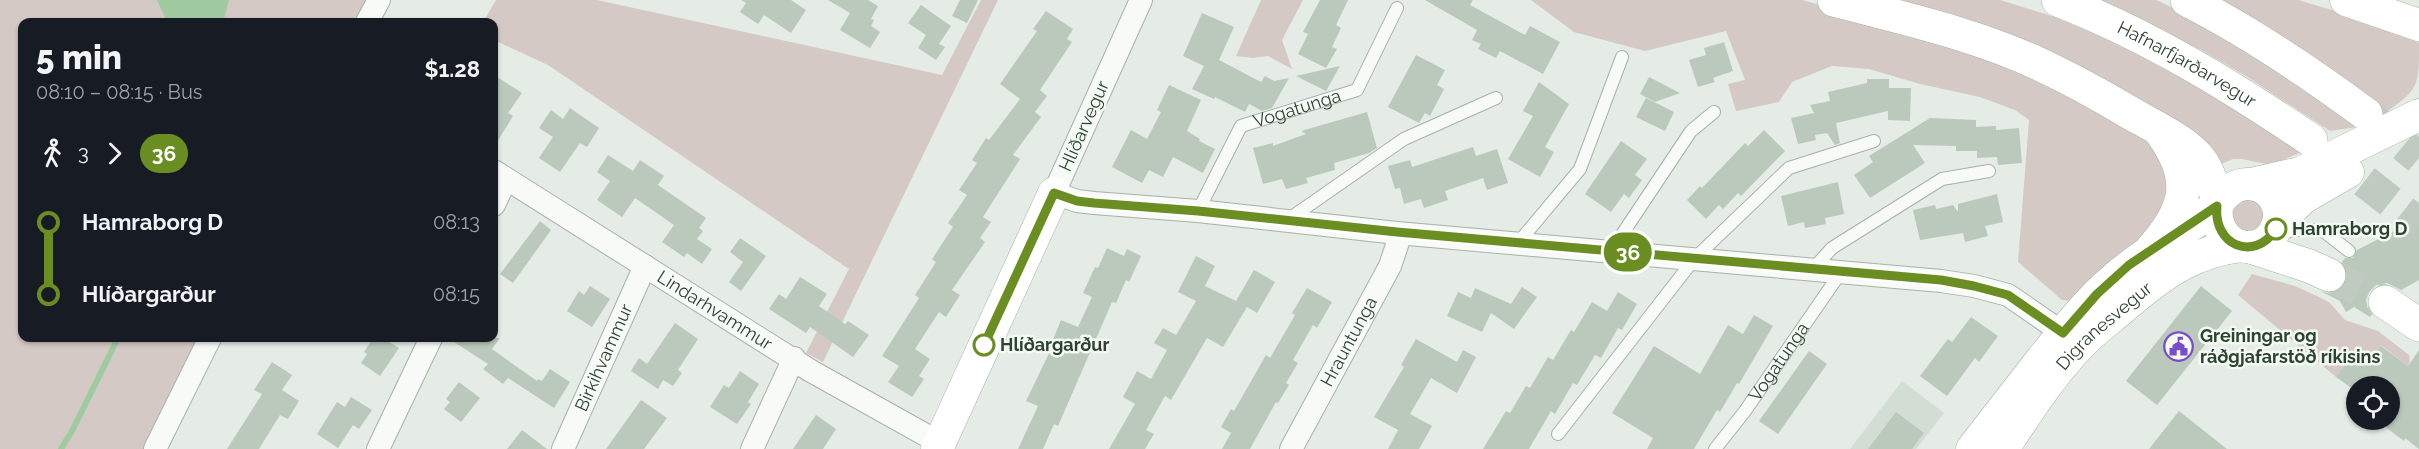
<!DOCTYPE html>
<meta charset="utf-8">
<style>
body{margin:0;font-family:Raleway,sans-serif;background:#20242c;color:#f1f3f6;height:100vh;display:flex;flex-direction:column;font-size:22px;white-space:nowrap}
*{box-sizing:border-box;margin:0}
p{font-size:20px;color:#9ea1a6}
.icon{flex:none;width:33px;height:33px;fill:none;stroke:currentColor;stroke-width:2;stroke-linecap:round;stroke-linejoin:round}
.map{position:relative;flex:1;overflow:hidden}
.sheet{position:absolute;left:18px;top:18px;width:480px;height:324px;display:flex;flex-direction:column;background:#171b24;border-radius:12px;box-shadow:0 2px 4px #0004}
.sheet>*{flex:none}
.badge{padding:0 12px;border-radius:20px;font-size:21px;line-height:39px}
.controls{position:absolute;left:2346px;top:376px;display:grid;gap:12px}
.controls a{display:grid;place-items:center;width:54px;height:54px;border-radius:50%;background:#171b24;box-shadow:0 2px 4px #0004;font-size:30px}
.map>.badge{position:absolute;translate:-50% -50%;box-shadow:0 0 0 3px #fff}
.legs{display:flex;align-items:center;gap:9px;height:66px;padding:0 18px;font-size:20px}
.legs p{margin-inline-start:auto}
.head{display:flex;align-items:center;justify-content:space-between;height:102px;padding:0 18px}
h1{font-size:33px;font-weight:800;line-height:45px}
ul{padding:0 18px;list-style:none}
li{display:flex;align-items:center;gap:21px;height:72px;font-size:22px}
li i{display:grid;place-items:center;width:9px;height:100%;margin:0 8px;background:currentColor}
li i::after{content:'';width:15px;height:15px;margin:-8px;border:4px solid;border-radius:50%;background:#171b24}
li p{margin-inline-start:auto}
li:first-child i{background:linear-gradient(#0000 50%,currentColor 0)}
li:last-child i{background:linear-gradient(currentColor 50%,#0000 0)}
.map>svg:first-child{display:block}
</style>
<div class="map">
<svg width="2419" height="449" viewBox="0 0 2419 449">
<rect width="100%" height="100%" fill="#e4ece5"/>
<!-- built -->
<polygon fill="#d2ded3" points="1902,381 1944,413 1916,449 1850,449"/>
<!-- green -->
<g fill="#d5c9c5">
<polygon points="0,0 372,0 360,22 22,22 22,338 201,338 146,449 0,449"/>
<polygon points="496,0 597,0 942,75 981,0 998,0 823,362 806,353 849,269 548,65 494,40 494,22 483,22"/>
<polygon points="1261,0 1303,0 1282,40 1292,69 1268,56 1253,58 1236,56"/>
<polygon points="1531,0 1802,0 1977,49 2033,69 2156,146 2166,167 2167,188 2154,231 2075,301 2062,300 2018,262 2029,120 2015,110 1980,97 1920,84 1869,69 1832,66 1792,82 1779,102 1736,111 1728,84 1745,80 1726,31 1645,51 1574,32"/>
<polygon points="1864,0 2000,0 2055,17 2157,59 2304,151 2271,165 2242,159 2233,159 2214,167 2211,159"/>
<polygon points="2092,0 2156,0 2169,6 2260,56 2357,127 2330,131 2246,76 2201,50"/>
<path d="M2205,0h93l81,24 27,11 13,8c0,46 0,45 -35,71l-62,-45z"/>
<polygon points="2240,199 2257,200 2264,210 2262,226 2252,233 2235,229 2230,212"/>
<polygon points="2252,274 2295,286 2319,297 2330,303 2345,320 2378,331 2409,355 2410,362 2408,366 2382,346 2372,359 2358,349 2336,377 2238,295"/>
</g>
<!-- water -->
<polygon fill="#a0cba0" points="157,0 229,0 223,22 167,22"/>
<g fill="none" stroke-linecap="round" stroke-linejoin="round">
<!-- stream -->
<polyline stroke="#a0cba0" stroke-width="6" points="61,449 72,431 118,338"/>
</g>
<!-- building -->
<g fill="#bbc9bd">
<polygon points="741,0 791,0 806,10 791,33 764,15 758,24 740,12 746,3"/>
<polygon points="828,0 868,0 878,6 871,19 874,20 871,26 880,32 870,48 840,30 850,13"/>
<polygon points="960,0 978,0 967,23 952,16"/>
<polygon points="1320,0 1348,0 1336,25 1341,28 1332,47 1337,49 1326,68 1298,54 1308,34 1303,32"/>
<polygon points="1425,0 1473,0 1470,5 1525,35 1530,26 1560,42 1543,74 1500,51 1496,58 1478,49 1481,44 1472,40 1477,30"/>
<polygon points="921,5 951,26 939,44 945,47 936,60 918,48 926,35 908,23"/>
<polygon points="1046,11 1073,29 1067,39 1072,42 1040,90 1047,96 1035,112 1041,117 1013,155 1020,159 983,217 991,222 980,238 985,242 952,290 960,295 946,317 939,312 915,349 930,359 919,376 924,379 912,397 888,382 899,366 882,356 919,298 915,295 936,262 932,259 953,227 948,223 967,195 959,190 977,163 972,160 986,138 989,140 1020,99 1000,84 1037,31 1033,29"/>
<polygon points="1202,13 1234,27 1219,60 1261,82 1265,76 1274,81 1289,78 1272,108 1262,111 1249,104 1245,112 1215,97 1214,99 1192,89 1204,66 1183,56"/>
<polygon points="1724,42 1733,71 1713,78 1715,82 1698,87 1689,60 1706,55 1704,48"/>
<polygon points="1416,55 1445,70 1437,85 1444,89 1430,116 1425,113 1419,123 1388,107"/>
<polygon points="1340,66 1326,91 1296,76"/>
<polygon points="494,75 522,93 508,113 513,116 494,147"/>
<polygon points="1649,77 1680,93 1655,102 1640,94"/>
<polygon points="1867,79 1889,79 1889,88 1911,88 1910,121 1888,120 1888,111 1836,123 1840,143 1835,145 1827,133 1815,135 1816,140 1798,144 1791,118 1814,113 1810,105 1830,101 1828,92 1867,83"/>
<polygon points="1539,82 1569,104 1545,147 1554,152 1540,177 1508,159 1533,116 1523,111"/>
<polygon points="1169,85 1201,100 1187,131 1200,139 1199,141 1215,149 1203,173 1173,157 1163,177 1149,170 1142,183 1112,167 1131,130 1147,139 1161,112 1157,110"/>
<polygon points="1646,98 1674,112 1665,131 1636,117"/>
<polygon points="570,108 599,128 587,147 580,143 560,172 539,158 553,137 539,128 551,110 563,119"/>
<polygon points="1367,112 1377,148 1369,153 1334,163 1335,170 1306,178 1308,183 1286,189 1282,179 1263,184 1253,148 1273,143 1273,146 1306,134 1301,131"/>
<polygon points="1930,118 1976,120 1976,127 1996,126 1996,130 2019,128 2022,163 1998,165 1997,157 1977,158 1977,151 1956,151 1956,146 1913,145 1925,163 1870,198 1854,175 1873,162 1869,156"/>
<polygon points="1764,130 1785,151 1741,196 1738,193 1723,209 1719,205 1706,219 1687,200 1700,186 1702,188 1745,143 1748,146"/>
<polygon points="1621,141 1647,159 1635,175 1642,180 1629,198 1624,194 1611,212 1585,194"/>
<polygon points="1473,147 1476,156 1497,149 1508,183 1487,190 1483,178 1445,191 1448,200 1424,208 1421,199 1404,204 1400,188 1395,189 1388,166 1410,160 1412,167"/>
<polygon points="608,155 633,171 640,160 664,176 658,185 706,218 699,228 703,231 697,239 712,249 702,264 687,253 684,257 662,242 674,225 635,198 622,217 597,200 610,181 597,172"/>
<polygon points="1838,182 1844,214 1825,218 1826,224 1805,228 1804,222 1788,226 1781,196"/>
<polygon points="1997,194 2003,222 1985,226 1988,236 1965,242 1963,233 1920,240 1913,210 1935,205 1936,209 1953,205 1958,212 1958,204"/>
<polygon points="2419,218 2419,280 2401,290 2387,283 2376,285 2369,292 2366,300 2368,310 2372,314 2370,317 2354,307 2346,312 2340,301 2320,291 2331,294 2340,290 2346,283 2348,273 2342,262 2345,258 2353,258 2357,250"/>
<polygon points="540,221 551,230 513,283 500,274"/>
<polygon points="740,238 766,256 741,291 729,282 743,262 730,252"/>
<polygon points="1107,248 1124,256 1127,249 1141,256 1129,282 1126,280 1116,303 1112,302 1058,426 1054,424 1043,449 1018,449 1038,406 1026,401 1054,343 1052,342 1061,320 1078,327 1092,297 1083,293 1095,267 1098,268"/>
<polygon points="1196,256 1215,266 1205,286 1236,301 1254,270 1275,282 1257,313 1247,307 1223,347 1207,338 1171,400 1165,396 1146,430 1154,434 1145,449 1109,449 1135,404 1123,397 1137,371 1151,379 1167,350 1154,343 1163,328 1176,335 1196,301 1178,292"/>
<polygon points="800,277 827,294 819,306 845,324 848,321 869,335 853,357 810,327 806,333 769,309 779,294 786,299"/>
<polygon points="590,286 610,299 592,327 567,311 579,291 584,295"/>
<polygon points="2201,286 2232,311 2157,405 2126,381"/>
<polygon points="1522,287 1537,297 1514,329 1491,313 1482,332 1447,316 1458,292 1471,298 1475,288 1511,304"/>
<polygon points="1307,288 1332,302 1317,328 1313,325 1293,360 1298,363 1286,383 1289,385 1278,403 1276,402 1250,449 1222,449 1231,433 1221,427 1231,409 1234,411 1266,355 1270,358 1295,315 1292,313"/>
<polygon points="1618,292 1637,304 1622,330 1618,328 1601,358 1595,355 1577,385 1573,383 1555,414 1551,411 1529,449 1483,449 1506,411 1510,413 1526,386 1530,388 1548,357 1553,360 1571,330 1574,332 1592,302 1607,311"/>
<polygon points="1754,315 1773,326 1739,384 1737,383 1720,412 1717,410 1694,449 1647,449 1653,438 1612,413 1654,346 1700,374 1728,325 1743,334"/>
<polygon points="1971,317 1998,336 1979,362 1975,358 1947,396 1920,376 1948,339 1952,342"/>
<polygon points="675,323 698,339 678,370 682,373 673,386 663,380 658,389 631,371 639,358 647,364"/>
<polygon points="373,338 383,338 399,348 380,376 361,363 367,354 364,352"/>
<polygon points="448,338 500,338 492,349 537,381 538,379 542,381 550,369 570,382 554,408 508,378 503,384 483,369 488,364"/>
<polygon points="1416,339 1457,362 1463,350 1476,357 1457,393 1431,378 1410,414 1432,426 1419,449 1388,449 1398,430 1374,417 1404,367 1401,365"/>
<polygon points="2381,346 2408,366 2419,350 2419,449 2405,438 2404,441 2376,420 2390,420 2390,387 2350,387 2336,377 2358,348 2372,359"/>
<polygon points="1809,351 1827,364 1778,434 1759,421"/>
<polygon points="272,362 292,375 282,390 299,401 288,419 280,415 259,449 227,449 262,394 254,390"/>
<polygon points="740,371 759,384 748,402 751,404 737,424 710,407 724,385 729,388"/>
<polygon points="459,382 480,398 461,422 444,409 450,402 446,399"/>
<polygon points="351,397 372,410 359,429 353,425 338,448 317,434 337,402 345,407"/>
<polygon points="641,400 667,418 644,449 606,449"/>
<polygon points="2179,411 2227,449 2149,449"/>
<polygon points="1896,412 1924,433 1912,449 1868,449"/>
<polygon points="816,415 836,429 823,449 793,449"/>
<polygon points="522,430 547,449 507,449"/>
</g>
<g fill="none" stroke-linecap="round" stroke-linejoin="round">
<!-- primary-tunnel -->
<g stroke="#bfcac1" stroke-width="33" stroke-dasharray="33 16" stroke-linecap="butt">
<polyline points="2366,114 2419,158"/>
<polyline points="2326,151 2419,224"/>
<polyline points="2329,275 2385,302"/>
</g>
<defs>
<g id="lane">
<path id="s1" d="M1198,211l43,-85 116,-36 40,-82"/>
<polyline points="1289,219 1404,139 1496,98"/>
<polyline points="2278,234 2294,230 2322,230 2349,251"/>
<polyline points="1518,243 1580,169 1622,57"/>
<polyline points="1611,251 1691,131 1714,112"/>
<polyline points="1812,270 1832,248 1942,179 1989,171"/>
<polyline points="1558,434 1695,258 1789,168 1874,141"/>
<path id="s2" d="M1715,449l30,-38 96,-139"/>
</g>
<g id="street">
<polyline points="1141,0 1054,193 1077,201 1094,203 1198,211 1397,233 1941,281 1974,286 2008,295 2076,342"/>
<polyline points="367,22 379,0"/>
<path id="s3" d="M494,171l317,200 129,72"/>
<polyline points="494,205 506,179"/>
<polyline points="155,449 210,338"/>
<polyline points="378,449 431,338"/>
<path id="s4" d="M563,449l82,-183"/>
<polyline points="752,449 794,358"/>
<path id="s5" d="M1291,449l99,-183 8,-24 -1,-9"/>
</g>
<g id="secondary">
<polyline points="2346,0 2419,25"/>
<polyline points="2251,184 2300,173 2419,115"/>
<polyline points="2279,221 2303,198 2348,172"/>
<polyline points="937,449 1054,193"/>
<path d="M1972,449c23,-30 47,-60 70,-90 23,-28 45,-58 73,-81 27,-24 57,-39 86,-60 18,-12 28,-40 54,-33 9,2 17,8 21,17 4,8 4,18 0,26 -15,35 -64,19 -59,-22"/>
<path id="s6" d="M2003,449c23,-35 47,-73 77,-104 13,-14 30,-26 45,-39 35,-30 68,-55 116,-60"/>
</g>
<g id="primary">
<path d="M1834,0c69,18 140,34 205,64 32,15 63,32 93,50 18,10 52,27 65,42 11,12 16,31 22,45"/>
<path id="s7" d="M2058,0c90,35 173,86 253,140"/>
<path d="M2187,0c63,32 122,72 179,114"/>
<polyline points="2251,247 2309,266 2329,275"/>
<path d="M2151,250c36,-40 44,-70 11,-116"/>
<polyline points="2385,302 2419,325"/>
</g>
</defs>
<!-- lane casing -->
<use href="#lane" stroke="#a5b3a7" stroke-width="14"/>
<!-- street casing -->
<use href="#street" stroke="#a5b3a7" stroke-width="24"/>
<!-- secondary casing -->
<use href="#secondary" stroke="#a5b3a7" stroke-width="33"/>
<!-- primary casing -->
<use href="#primary" stroke="#a3b7a5" stroke-width="34"/>
<!-- lane -->
<use href="#lane" stroke="#f7faf7" stroke-width="12"/>
<!-- street -->
<use href="#street" stroke="#f7faf7" stroke-width="22"/>
<!-- secondary -->
<use href="#secondary" stroke="#fff" stroke-width="32"/>
<!-- primary -->
<use href="#primary" stroke="#fff" stroke-width="33"/>
</g>
<g fill="none" stroke-linecap="round" stroke-linejoin="round">
<defs>
<path id="line-1" d="M984,345l70,-152 23,8 17,2 104,8 199,21 544,48 33,6 34,9 55,38 34,-39 32,-29 88,-59c-4,39 37,57 59,23"/>
</defs>
<!-- line-1 casing -->
<use href="#line-1" stroke="#fff" stroke-width="14"/>
<!-- line-1 -->
<use href="#line-1" stroke="#6b8e23" stroke-width="9"/>
</g>
<!-- icons -->
<defs>
<symbol id="civic-ring" viewBox="-11 -11 22 22"><circle r="9.5" fill="#f4f9f4" stroke="#784dcd" stroke-width="1.5"/><path d="M-.6-6.5H3V-4.5H.6V-3L4-1V1h2V6H-6V1h2V-1L-.6-3ZM-1.2 2.5V6h2.4V2.5Z" fill="#784dcd"/></symbol>
</defs>
<g fill-rule="evenodd">
<use href="#civic-ring" x="2162" y="330" width="33" height="33"/>
</g>
<!-- markers -->
<g fill="#fff" stroke="#6b8e23" stroke-width="3">
<circle cx="2276" cy="229" r="10"/>
<circle cx="984" cy="345" r="10"/>
</g>
<g text-anchor="middle" stroke-width="5" stroke-linejoin="round" paint-order="stroke">
<!-- street labels -->
<g font-size="18" fill="#2c442f" stroke="#f4f9f4">
<text dy="6" stroke="none"><textPath href="#s7" startOffset="144">Hafnarfjarðarvegur</textPath></text>
<text dy="6" stroke="none"><textPath href="#s1" startOffset="154">Vogatunga</textPath></text>
<text transform="translate(1084 126) rotate(-66)" y="6">Hlíðarvegur</text>
<text dy="6" stroke="none"><textPath href="#s3" startOffset="261">Lindarhvammur</textPath></text>
<text dy="6" stroke="none"><textPath href="#s6" startOffset="160">Digranesvegur</textPath></text>
<text dy="6" stroke="none"><textPath href="#s5" startOffset="122">Hrauntunga</textPath></text>
<text dy="6" stroke="none"><textPath href="#s4" startOffset="100">Birkihvammur</textPath></text>
<text dy="6" stroke="none"><textPath href="#s2" startOffset="108">Vogatunga</textPath></text>
</g>
<!-- stop labels -->
<g font-size="18" font-weight="bold" fill="#2c442f" stroke="#f4f9f4" text-anchor="start">
<text x="2292" y="235">Hamraborg D</text>
<text x="1000" y="351">Hlíðargarður</text>
</g>
<!-- poi labels -->
<g font-size="18" font-weight="bold" fill="#2c442f" stroke="#f4f9f4" text-anchor="start">
<text x="2200" y="342">Greiningar og<tspan x="2200" dy="21">ráðgjafarstöð ríkisins</tspan></text>
</g>
</g>
</svg>
<div class="controls">
<a><svg class="icon" aria-label="locate" viewBox="0 0 24 24"><circle cx="12" cy="12" r="6"/><path d="M12 2v4M12 18v4M2 12h4M18 12h4"/></svg></a>
</div>
<b class="badge" style="left:1628px;top:252px;background:#6b8e23;color:#fff">36</b>
<section class="sheet">
<div class="head"><div><h1>5 min</h1><p>08:10 – 08:15 · Bus</p></div><b>$1.28</b></div>
<div class="legs"><svg class="icon" aria-label="walk" viewBox="0 0 24 24"><circle cx="13" cy="4" r="2"/><path d="M13 8l-2 6 4 7M11 14l-3 7M7 12l3-4h3l4 4"/></svg>3<svg class="icon" aria-label="forward" viewBox="0 0 24 24"><path d="M9 5l7 7-7 7"/></svg><b class="badge" style="background:#6b8e23;color:#fff">36</b></div>
<ul>
<li><i style="color:#6b8e23"></i><b>Hamraborg D</b><p>08:13</p></li>
<li><i style="color:#6b8e23"></i><b>Hlíðargarður</b><p>08:15</p></li>
</ul>
</section>
</div>
